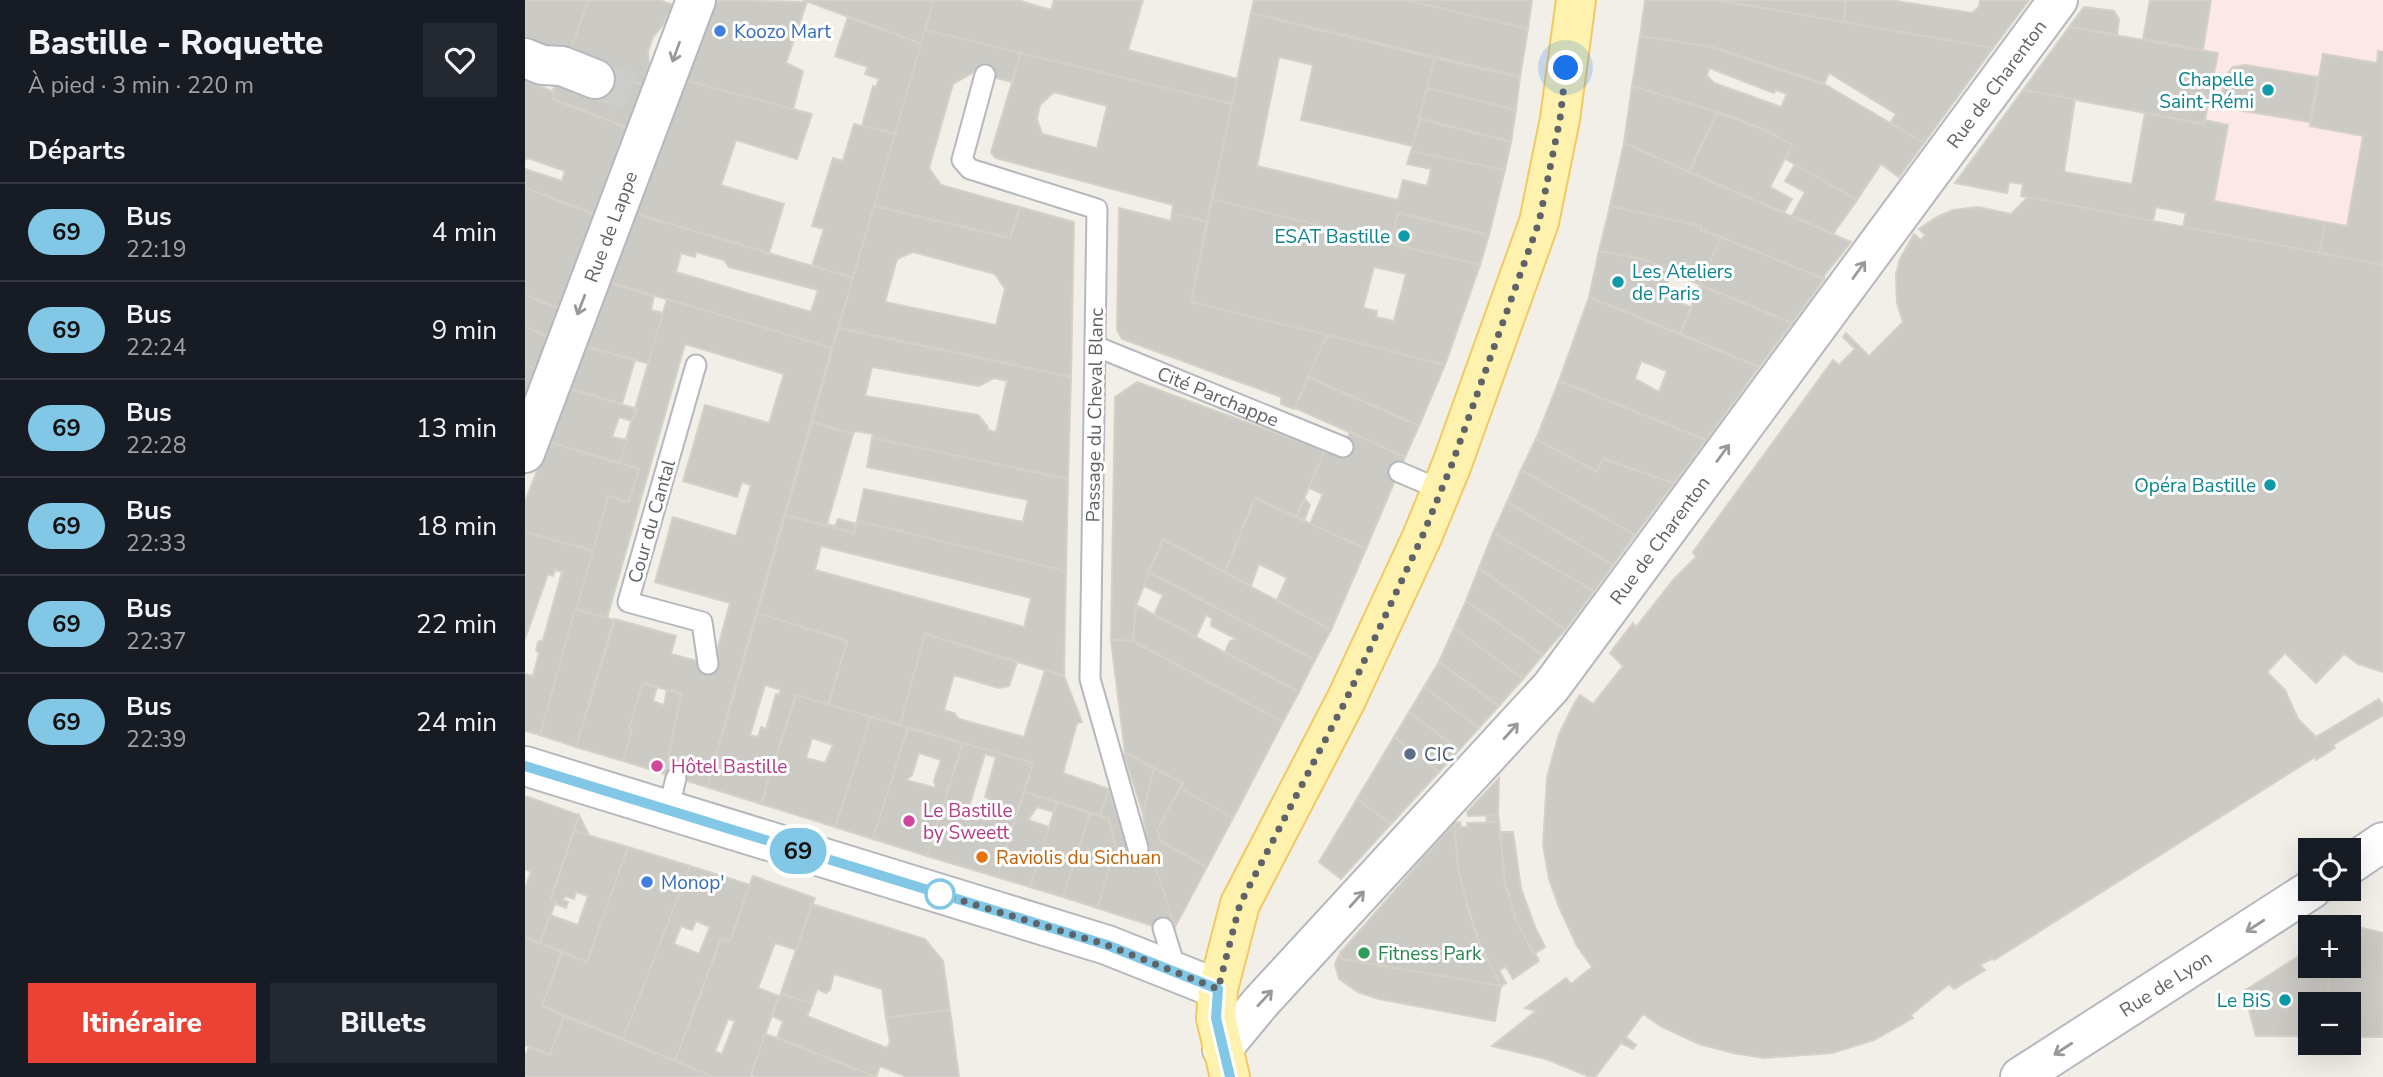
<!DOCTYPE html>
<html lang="fr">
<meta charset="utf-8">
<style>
body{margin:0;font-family:"Nunito Sans",sans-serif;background:#242831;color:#f1f3f6;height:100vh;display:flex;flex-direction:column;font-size:26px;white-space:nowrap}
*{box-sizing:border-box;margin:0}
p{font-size:23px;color:#9ea1a6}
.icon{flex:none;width:38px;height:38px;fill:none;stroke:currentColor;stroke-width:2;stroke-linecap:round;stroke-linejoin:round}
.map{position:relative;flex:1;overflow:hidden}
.details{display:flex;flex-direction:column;background:#171b24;width:525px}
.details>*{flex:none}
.badge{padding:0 14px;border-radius:23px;font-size:24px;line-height:46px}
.controls{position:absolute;left:1773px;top:838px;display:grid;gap:14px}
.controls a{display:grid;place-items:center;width:63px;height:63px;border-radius:0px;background:#171b24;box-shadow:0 7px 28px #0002;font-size:35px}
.you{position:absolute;width:35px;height:35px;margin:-18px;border:5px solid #fff;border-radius:50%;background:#1a73e8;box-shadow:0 0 0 10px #1a73e833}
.map>.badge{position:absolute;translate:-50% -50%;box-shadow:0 0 0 4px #fff}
h2{padding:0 28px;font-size:26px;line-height:63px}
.round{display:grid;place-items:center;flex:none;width:74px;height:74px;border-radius:0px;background:#242831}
.headline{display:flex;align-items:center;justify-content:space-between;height:119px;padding:0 28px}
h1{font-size:33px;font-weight:800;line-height:52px}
.action{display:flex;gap:14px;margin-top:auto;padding:14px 28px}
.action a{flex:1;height:80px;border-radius:0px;background:#ea4335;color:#fff;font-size:28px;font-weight:800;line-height:80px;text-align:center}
.action a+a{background:#242831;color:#f1f3f6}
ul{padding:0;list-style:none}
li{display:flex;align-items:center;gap:21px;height:98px;padding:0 28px;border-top:2px solid #363941}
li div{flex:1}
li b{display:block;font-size:26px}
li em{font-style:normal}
li .badge{min-width:77px;font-weight:700;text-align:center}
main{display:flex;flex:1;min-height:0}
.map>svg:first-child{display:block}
</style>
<main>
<section class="details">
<div class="headline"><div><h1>Bastille - Roquette</h1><p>À pied · 3 min · 220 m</p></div><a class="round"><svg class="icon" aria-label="heart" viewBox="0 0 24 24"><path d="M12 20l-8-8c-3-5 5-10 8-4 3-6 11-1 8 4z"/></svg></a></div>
<h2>Départs</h2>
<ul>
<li><span class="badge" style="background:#82c8e6;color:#111">69</span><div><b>Bus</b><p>22:19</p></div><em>4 min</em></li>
<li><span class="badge" style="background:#82c8e6;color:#111">69</span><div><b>Bus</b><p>22:24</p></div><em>9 min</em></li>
<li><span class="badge" style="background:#82c8e6;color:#111">69</span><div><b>Bus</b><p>22:28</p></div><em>13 min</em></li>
<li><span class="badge" style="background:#82c8e6;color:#111">69</span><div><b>Bus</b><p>22:33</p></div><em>18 min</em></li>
<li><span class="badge" style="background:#82c8e6;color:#111">69</span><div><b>Bus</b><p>22:37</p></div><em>22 min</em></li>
<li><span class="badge" style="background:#82c8e6;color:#111">69</span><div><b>Bus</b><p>22:39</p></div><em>24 min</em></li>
</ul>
<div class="action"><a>Itinéraire</a><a>Billets</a></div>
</section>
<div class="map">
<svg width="1858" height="1077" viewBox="0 0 1858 1077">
<rect width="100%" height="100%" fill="#f1efe8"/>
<!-- medical -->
<polygon fill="#fce8e6" points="1686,0 1795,0 1807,2 1807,0 1858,0 1858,265 1689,201 1702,125 1680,120 1693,53 1678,50"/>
<!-- building -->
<g fill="#cccac5" stroke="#d6d1c6" stroke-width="2" fill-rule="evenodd">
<polygon points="0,0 64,0 43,56 0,37"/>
<polygon points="64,0 135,0 150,6 147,14 143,14 138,25 128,37 123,52 124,65 120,75 123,76 120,86 43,56"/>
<polygon points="188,0 282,2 261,63 278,71 268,110 158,80"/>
<polygon points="278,0 409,0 397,44"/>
<polygon points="409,0 492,0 526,10 529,0 618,0 603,50 713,79 707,104 400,30"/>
<polygon points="729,0 882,0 1003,29 995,77 726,13"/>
<polygon points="882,0 1007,0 1003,29"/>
<polygon points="1120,0 1193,0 1468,48 1399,143 1365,123 1371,114 1304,73 1299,84 1186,47 1115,36"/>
<polygon points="1193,0 1321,0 1319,22"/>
<polygon points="1321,0 1365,0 1447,13 1454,7 1455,0 1504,0 1468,48 1319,22"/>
<polygon points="1625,0 1686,0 1678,50 1618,39"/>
<polygon points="1559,7 1589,11 1594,19 1592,35 1544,27"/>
<polygon points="726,13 910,58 888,146 776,120 788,65 754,57 732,166 873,200 878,180 902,186 906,169 882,164 886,151 980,170 964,235 873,213 866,243 687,199"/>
<polygon points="323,17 397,44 370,134 337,126 348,86 351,87 354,79 340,74 343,67 310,56"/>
<polygon points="1544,27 1693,53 1679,124 1498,90"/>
<polygon points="400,30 496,53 487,82 449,72 428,84 404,168 416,185 495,207 485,238 349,206"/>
<path d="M1115,36l71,11 113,37 100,59 -25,34 -18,-13 -24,36 -73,-42 8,-13 -23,-13 -36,-15 -101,-31zM1184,68l65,25 2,-3 11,4 -6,13 -67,-24 -7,-7z"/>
<polygon points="1853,51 1858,52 1858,265 1794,253 1800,222 1822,226 1838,136 1785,126 1798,54 1852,63"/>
<path d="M496,53l211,51 -25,118 -35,-9 1,-8 -178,-47 -4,-6zM529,92l53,14 -10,42 -55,-14 -5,-15 3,-14z"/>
<polygon points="910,58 995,77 991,110 902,88"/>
<polygon points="1720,65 1793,77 1785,122 1713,110 1706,106 1697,94 1698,79 1708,67"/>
<polygon points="73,68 120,86 103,128 28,99 27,92 35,75"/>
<polygon points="0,80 29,92 28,99 103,128 71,215 0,188 0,169 37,181 40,171 3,158 0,160"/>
<polygon points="158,80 287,114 272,159 211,140 196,185 259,204 244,253 108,213"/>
<polygon points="1107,86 1192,112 1164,172 1099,143"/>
<polygon points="902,88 991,110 986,142 894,118"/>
<polygon points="1498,90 1550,99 1539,172 1607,184 1620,113 1679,124 1680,120 1703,125 1689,201 1800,222 1794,253 1658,227 1661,213 1631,207 1628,221 1496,196 1498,184 1484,182 1482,193 1430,183"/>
<polygon points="1192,112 1244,132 1267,145 1245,187 1267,199 1259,213 1164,172"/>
<polygon points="895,119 986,142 980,170 886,151"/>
<polygon points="329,124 370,134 328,278 287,266 299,229 287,226 308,158 318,161"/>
<polygon points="1099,143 1164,172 1326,242 1299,276 1299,279 1176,230 1176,226 1085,206"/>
<polygon points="1270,164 1332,200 1308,234 1267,216 1280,192 1260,181"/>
<polygon points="0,188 71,215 36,309 0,295"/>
<polygon points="1503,197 1858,265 1858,672 1833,664 1819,654 1791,683 1760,653 1742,672 1760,690 1773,719 1791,737 1854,699 1858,706 1858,715 1808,745 1810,748 1791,760 1790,757 1469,960 1468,958 1455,965 1460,970 1429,989 1424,984 1386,1015 1388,1018 1349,1040 1307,1053 1239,1058 1208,1053 1174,1044 1137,1027 1118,1014 1101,1037 1111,1045 1108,1049 1096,1043 1070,1077 1065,1077 1021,1059 967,1046 1011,1011 1000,1008 1041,978 1046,984 1067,967 1052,946 1034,907 1024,879 1018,845 1022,777 1034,734 1049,704 1055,695 1068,704 1098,666 1085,653 1108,623 1111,627 1149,579 1171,557 1168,552 1308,360 1314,365 1330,349 1318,337 1321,333 1344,356 1378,322 1372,303 1371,274 1375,259 1389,234 1396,240 1400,235 1394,229 1412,217 1428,210 1453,207 1486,214"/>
<path d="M687,199l268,66 -35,100 -254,-63zM849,267l32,7 -12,47 -18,-4 1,-6 -14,-3z"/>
<path d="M349,206l136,32 10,-31 54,15 -3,155 -233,-49zM388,252l82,22 10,15 -9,36 -111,-23 12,-43z"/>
<polygon points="1085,206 1176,226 1176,230 1196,237 1175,285 1121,260 1074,251"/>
<polygon points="594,208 646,221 647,213 682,222 666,302 802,335 769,409 756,404 756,397 597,339 592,330"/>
<path d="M108,213l220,65 -21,70 -224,-66zM171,252l28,8 5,7 89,23 -7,22 -135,-40 5,-19 14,4z"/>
<polygon points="873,213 964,235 955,265 880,247 882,238 888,240 890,234 869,229"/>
<polygon points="869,229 890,234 888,240 882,238 880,247 866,243"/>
<polygon points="1196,237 1299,279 1267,323 1175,285"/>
<polygon points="1074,251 1121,260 1146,272 1139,297 1166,307 1155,334 1064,297"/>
<polygon points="83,282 129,296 126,310 138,313 125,364 59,346"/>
<polygon points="1175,285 1267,323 1234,367 1155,334"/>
<polygon points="0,295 36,309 26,337 0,327"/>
<path d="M1064,297l170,70 -53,73 -147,-59zM1116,361l26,10 -8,21 -24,-13z"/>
<polygon points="142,299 307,348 182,787 140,774 156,694 118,683 104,729 107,730 98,761 51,747 90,619 151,636 146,654 188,665 205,603 130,582 148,517 211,536 226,485 217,482 212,497 158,481 180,405 244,423 259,374 160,344 82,618 50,609 83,496 103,502 114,469 94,463"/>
<polygon points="0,327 26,337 13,370 0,365"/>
<path d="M313,328l233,49 -3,102 -196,-41 1,-4 -18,-3 -2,3 -41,-12zM347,367l107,19 15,-8 13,3 -11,51 -9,-2 1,-3 -10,-12 -113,-19z"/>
<polygon points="802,335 920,365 894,426 783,377"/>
<polygon points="59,346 110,360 97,404 42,388"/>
<polygon points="0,365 13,370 0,404"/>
<polygon points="783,377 894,426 880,457 770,408"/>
<polygon points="1034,381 1181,440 1149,483 1078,459 1072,472 1011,439"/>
<polygon points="612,382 800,451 771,517 730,498 700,572 638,539 611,605 608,641 586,640 590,397"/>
<polygon points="42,388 112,409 107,421 94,417 87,437 102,440 94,463 23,442"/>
<polygon points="287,422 328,434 302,524 310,526 313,519 332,524 329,533 260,515"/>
<polygon points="825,432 880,457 841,549 785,524 798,494 784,488 800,451 814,456"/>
<polygon points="347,438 543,479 541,571 332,521 339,489 498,522 503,500 342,467"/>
<polygon points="1011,439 1072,472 1078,459 1149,483 1110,535 996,470"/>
<polygon points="23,442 114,469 103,502 83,496 68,551 0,532 0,502"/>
<polygon points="996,470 1110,535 1088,565 982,502"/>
<polygon points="730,498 841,549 806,630 752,600 762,578 734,564 726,586 700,572"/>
<polygon points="780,499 785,505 779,521 771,517"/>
<polygon points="982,502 1088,565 1069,591 968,533"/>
<path d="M260,515l69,18 3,-12 209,50 -2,105 -139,-42 -25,91 -72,-20 19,-64 -90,-28zM296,546l210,52 -7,29 -209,-57z"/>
<polygon points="0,532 68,551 15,735 0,731 0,674 8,676 14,653 11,650 13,642 18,640 37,572 30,570 28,576 23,574 0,639"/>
<polygon points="968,533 1069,591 1040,630 954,568"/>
<polygon points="638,539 806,630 790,660 624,572"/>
<polygon points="954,568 1040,630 1018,655 941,601"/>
<polygon points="624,572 790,660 774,692 700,652 705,641 712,639 686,626 687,618 681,615 671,637 629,615 638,595 619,586"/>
<polygon points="941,601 1018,655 998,679 929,628"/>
<polygon points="611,605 774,692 758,722 608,641"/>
<polygon points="50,609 89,620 51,747 15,735"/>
<path d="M232,613l90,28 -19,64 -32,-10 -35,109 -54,-17zM240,685l16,5 -2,5 -3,-1 -10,35 -5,-2 -3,10 -8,-2z"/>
<polygon points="929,628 998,679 974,706 914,662"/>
<polygon points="400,634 492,662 484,686 474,688 429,675 419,710 429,713 434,719 499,737 520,670 539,676 557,722 552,723 538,773 584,789 575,816 499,792 508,763 375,725"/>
<polygon points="586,640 608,641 758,722 708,818 655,788 658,783 600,753"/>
<polygon points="914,662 974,706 954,728 899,687"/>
<polygon points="118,683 132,687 128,701 139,705 142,690 156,694 140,774 98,761 107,730 104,729"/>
<polygon points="899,687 954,728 934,750 884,712"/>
<path d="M271,695l75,22 -36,110 -74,-23zM287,738l21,7 -8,18 -19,-5z"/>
<polygon points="884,712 934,750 914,772 869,737"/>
<polygon points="346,717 383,728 348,839 310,827"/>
<path d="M383,728l55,15 -36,113 -54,-17zM394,753l22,7 -7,21 2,7 -30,-8 6,-5z"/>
<polygon points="869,737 914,772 866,824 832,799"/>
<path d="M438,743l70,20 -36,114 -70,-21zM460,754l11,3 -11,40 4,1 -3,10 5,2 -2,6 -21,-6z"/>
<polygon points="600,753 629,768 618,814 599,754"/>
<polygon points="629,768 658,783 632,830 635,841 682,867 650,927 623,845 618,814"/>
<polygon points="974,778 973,815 943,816 942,812"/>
<polygon points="655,788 708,818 682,867 635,841 632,830"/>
<polygon points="584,790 604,851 623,845 650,927 647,932 572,908 591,848 584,819 575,816"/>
<polygon points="499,792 532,802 529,812 512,807 503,820 524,827 505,887 472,877"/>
<polygon points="0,796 54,815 26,899 31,901 30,904 15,943 0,937 0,888 6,872 0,869"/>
<polygon points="832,799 866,824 816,879 794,862"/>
<polygon points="532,802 565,813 538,897 505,887"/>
<polygon points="565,813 584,819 591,848 572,908 538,897"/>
<polygon points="54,815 64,835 49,831"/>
<polygon points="961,815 973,815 974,822 962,822"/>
<polygon points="935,822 936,827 943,827 942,823 974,822 980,883 992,922 1014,961 988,979 981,967 974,970 981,983 976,986 954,943 938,890 933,869 929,823"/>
<polygon points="929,823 933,869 944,912 954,943 976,986 816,959 815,953"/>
<polygon points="49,831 103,847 62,962 15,943 25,915 53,925 63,896 51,892 49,899 40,896 38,900 43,902 41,908 30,904 31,901 26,899"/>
<polygon points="975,832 988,832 996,888 1010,927 1020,947 1009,954 992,922 980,883"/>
<polygon points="103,847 165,866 98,1039 17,1006 37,952 62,962"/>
<path d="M165,866l60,19 -20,56 -9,-2 -46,122 -52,-22zM171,921l14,6 -11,27 -25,-10 7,-18 11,4z"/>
<path d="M228,876l62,22 -19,52 -21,-7 -17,45 21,8 -29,81h-36l-39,-16 46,-122 9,2zM203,1019l7,2 -13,33 -7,-3z"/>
<polygon points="287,904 400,939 418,961 425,1010 361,1018 357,989 309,974 305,990 301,993 292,989 287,1004 256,993"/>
<polygon points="1825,925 1858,933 1858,1037 1824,1037 1824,1004 1803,1004 1804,966 1824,966 1824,928 1820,928"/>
<polygon points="0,937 37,952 17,1006 39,1016 25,1055 0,1045"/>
<polygon points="1785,949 1785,966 1804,966 1803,1004 1785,1004 1785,1036 1731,1036 1719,991"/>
<polygon points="815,953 816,959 976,986 970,1021 854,999 833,992 814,979 810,964"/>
<polygon points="256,993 287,1004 282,1016 362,1048 365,1042 361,1018 425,1010 434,1077 382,1077 355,1066 351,1077 252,1038 258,1021 247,1016"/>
<polygon points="39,1016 150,1061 189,1077 0,1077 0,1057 4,1047 25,1055"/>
<polygon points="240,1034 252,1038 351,1077 232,1077 226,1075"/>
</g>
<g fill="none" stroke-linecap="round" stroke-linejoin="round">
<!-- minor-tunnel -->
<polyline stroke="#ccccc8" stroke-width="38" stroke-dasharray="38 19" stroke-linecap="butt" points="70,79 115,97"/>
<defs>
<g id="service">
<polyline points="460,75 437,160 445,169 572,209 565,679 613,848"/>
<path id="s1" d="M570,346l248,101"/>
<polyline points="171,365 103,602 177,622 183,664"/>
<polyline points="874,472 916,490"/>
<polyline points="143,811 151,778"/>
<polyline points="638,928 652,973"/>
</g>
<g id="minor">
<polyline points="0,58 17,65 37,66 70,79"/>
<path id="s2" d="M0,453l171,-453"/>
<polyline points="0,766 582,945 693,989"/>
<path id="s3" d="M697,1049l39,-47 290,-315 507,-687"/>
</g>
<g id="secondary">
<polyline points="1824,865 1858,842"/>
<path id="s4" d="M1495,1077l292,-188"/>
</g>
<polyline id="primary" points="705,1077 691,1018 693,989 715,904 821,700 897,537 927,464 1014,222 1035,119 1051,0"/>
</defs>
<!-- service casing -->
<use href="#service" stroke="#b5b8bc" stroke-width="23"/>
<!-- minor casing -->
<use href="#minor" stroke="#b5b8bc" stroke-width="42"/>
<!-- secondary casing -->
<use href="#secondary" stroke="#b6babf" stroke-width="42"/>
<!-- primary casing -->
<use href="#primary" stroke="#f2c960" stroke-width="42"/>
<!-- service -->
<use href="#service" stroke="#fff" stroke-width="19"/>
<!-- minor -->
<use href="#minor" stroke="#fff" stroke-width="38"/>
<!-- secondary -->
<use href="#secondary" stroke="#fff" stroke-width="38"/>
<!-- primary -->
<use href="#primary" stroke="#fff2af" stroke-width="38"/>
</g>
<!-- one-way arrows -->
<defs><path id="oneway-shaft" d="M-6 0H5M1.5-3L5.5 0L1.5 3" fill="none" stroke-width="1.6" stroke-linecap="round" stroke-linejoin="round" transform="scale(1.75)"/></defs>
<g stroke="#979a9d">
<use href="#oneway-shaft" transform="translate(151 52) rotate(110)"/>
<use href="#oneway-shaft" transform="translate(1334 270) rotate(-54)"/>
<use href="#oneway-shaft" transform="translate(56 305) rotate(111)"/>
<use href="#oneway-shaft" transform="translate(1198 453) rotate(-54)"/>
<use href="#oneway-shaft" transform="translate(986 731) rotate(-48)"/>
<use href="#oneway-shaft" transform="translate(832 899) rotate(-48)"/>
<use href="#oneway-shaft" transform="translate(1730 926) rotate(147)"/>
<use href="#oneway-shaft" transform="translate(740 998) rotate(-47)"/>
<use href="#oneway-shaft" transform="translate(1538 1049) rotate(147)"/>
</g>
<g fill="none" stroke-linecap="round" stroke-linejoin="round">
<defs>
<polyline id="line" points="0,766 582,945 693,989 691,1018 705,1077"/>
</defs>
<!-- line casing -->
<use href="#line" stroke="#fff" stroke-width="16"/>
<!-- line -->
<use href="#line" stroke="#82c8e6" stroke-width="10"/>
<!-- walk -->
<polyline stroke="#5f6368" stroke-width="7" stroke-dasharray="0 12.6" points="415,894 582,945 693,989 715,904 821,700 897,537 927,464 1014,222 1035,119 1041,68"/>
</g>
<!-- markers -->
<g fill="#3f7fe0" stroke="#fff" stroke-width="2.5">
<circle cx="195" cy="31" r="7"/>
<circle cx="122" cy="882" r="7"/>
</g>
<g fill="#0f9aa8" stroke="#fff" stroke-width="2.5">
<circle cx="1743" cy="90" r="7"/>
<circle cx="879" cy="236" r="7"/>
<circle cx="1093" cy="282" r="7"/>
<circle cx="1745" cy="485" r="7"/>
<circle cx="1760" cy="1000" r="7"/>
</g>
<circle fill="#5c6f8a" stroke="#fff" stroke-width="2.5" cx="885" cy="754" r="7"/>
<g fill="#d1479c" stroke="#fff" stroke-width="2.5">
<circle cx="132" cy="766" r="7"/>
<circle cx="384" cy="821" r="7"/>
</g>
<circle fill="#e8710a" stroke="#fff" stroke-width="2.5" cx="457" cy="857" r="7"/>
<circle fill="#fff" stroke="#82c8e6" stroke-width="3.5" cx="415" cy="894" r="14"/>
<circle fill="#2e9e5b" stroke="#fff" stroke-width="2.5" cx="839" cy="953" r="7"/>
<g text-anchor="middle" stroke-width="6" stroke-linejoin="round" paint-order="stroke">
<!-- shop labels -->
<g font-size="19" fill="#366cbe" stroke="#fff" text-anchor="start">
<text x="209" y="38">Koozo Mart</text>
<text x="136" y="889">Monop'</text>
</g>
<!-- culture labels -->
<g font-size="19" fill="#0d838f" stroke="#fff" text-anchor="end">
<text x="1729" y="86">Chapelle<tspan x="1729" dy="22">Saint-Rémi</tspan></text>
<text x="865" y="243">ESAT Bastille</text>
<text x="1107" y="278" text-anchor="start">Les Ateliers<tspan x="1107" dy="22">de Paris</tspan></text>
<text x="1731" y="492">Opéra Bastille</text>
<text x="1746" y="1007">Le BiS</text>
</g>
<!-- street labels -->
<g font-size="19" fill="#5f6368" stroke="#fff">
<text dy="7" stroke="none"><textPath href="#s3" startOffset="1239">Rue de Charenton</textPath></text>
<text dy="7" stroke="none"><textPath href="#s2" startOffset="242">Rue de Lappe</textPath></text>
<text dy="7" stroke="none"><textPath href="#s1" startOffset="133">Cité Parchappe</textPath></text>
<text transform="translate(569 415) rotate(-89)" y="7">Passage du Cheval Blanc</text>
<text transform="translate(126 521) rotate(-74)" y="7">Cour du Cantal</text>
<text dy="7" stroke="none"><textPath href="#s3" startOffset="672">Rue de Charenton</textPath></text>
<text dy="7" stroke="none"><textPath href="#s4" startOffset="173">Rue de Lyon</textPath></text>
</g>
<!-- service labels -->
<g font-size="19" fill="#4e5e75" stroke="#fff" text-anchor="start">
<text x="899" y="761">CIC</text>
</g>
<!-- hotel labels -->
<g font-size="19" fill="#b23c85" stroke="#fff" text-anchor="start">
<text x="146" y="773">Hôtel Bastille</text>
<text x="398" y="817">Le Bastille<tspan x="398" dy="22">by Sweett</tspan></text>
</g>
<!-- food labels -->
<g font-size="19" fill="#c56008" stroke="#fff" text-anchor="start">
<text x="471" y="864">Raviolis du Sichuan</text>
</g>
<!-- leisure labels -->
<g font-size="19" fill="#27864d" stroke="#fff" text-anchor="start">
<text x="853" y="960">Fitness Park</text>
</g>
</g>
</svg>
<div class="controls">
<a><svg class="icon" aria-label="locate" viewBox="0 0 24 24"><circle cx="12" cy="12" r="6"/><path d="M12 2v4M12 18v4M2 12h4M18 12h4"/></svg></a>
<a>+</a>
<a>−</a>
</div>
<div class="you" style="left:1041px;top:68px"></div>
<b class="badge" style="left:273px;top:851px;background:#82c8e6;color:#111">69</b>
</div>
</main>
